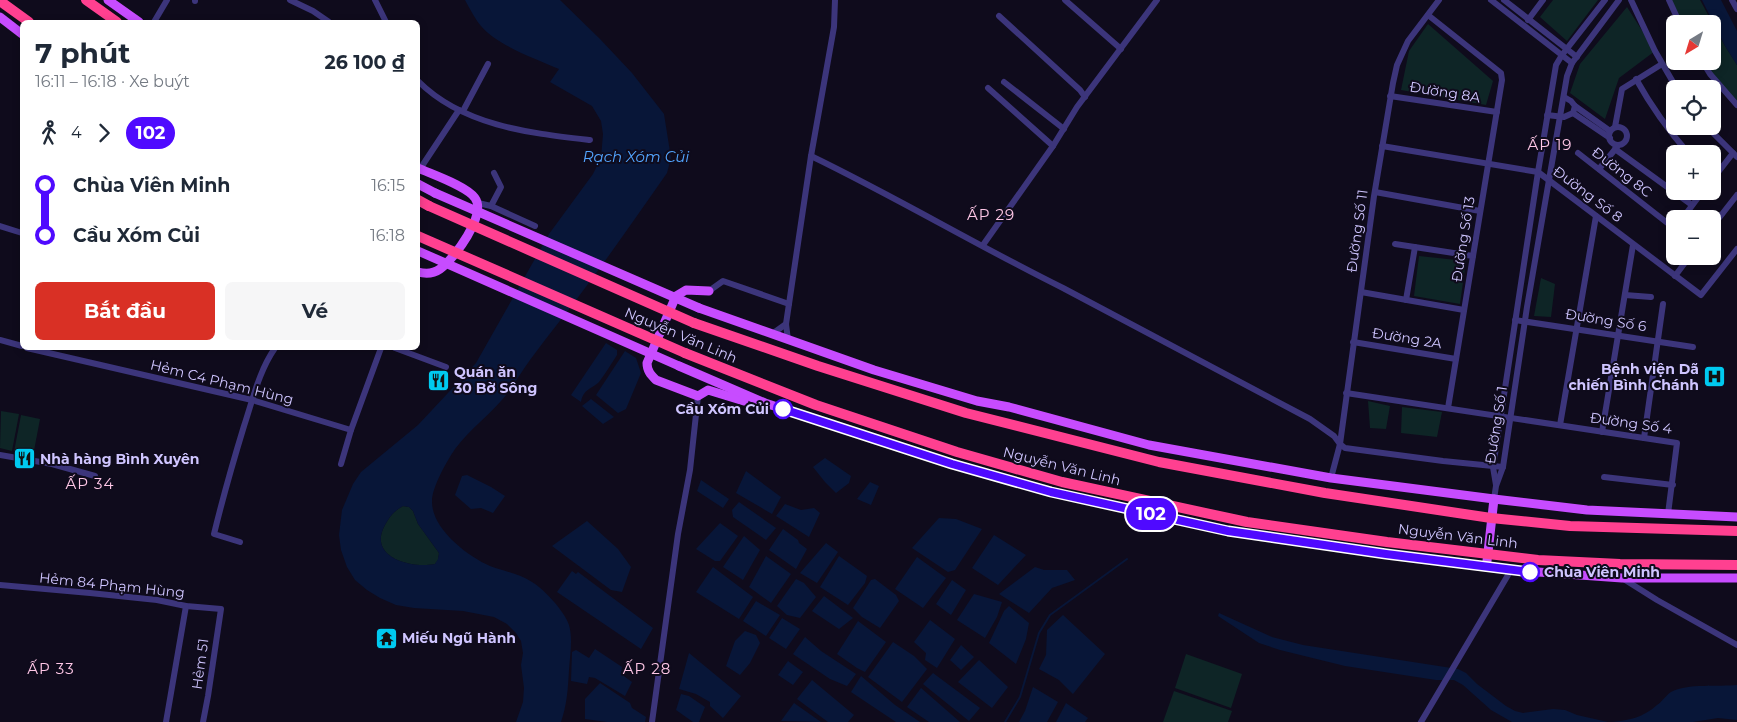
<!DOCTYPE html>
<html lang="vi">
<meta charset="utf-8">
<style>
body{margin:0;font-family:Montserrat,sans-serif;background:#f6f6f7;color:#1f2937;height:100vh;display:flex;flex-direction:column;font-size:19px;white-space:nowrap}
*{box-sizing:border-box;margin:0}
p{font-size:16px;color:#747a83}
.icon{flex:none;width:28px;height:28px;fill:none;stroke:currentColor;stroke-width:2;stroke-linecap:round;stroke-linejoin:round}
.map{position:relative;flex:1;overflow:hidden}
.sheet{position:absolute;left:20px;top:20px;width:400px;height:330px;display:flex;flex-direction:column;background:#fff;border-radius:8px;box-shadow:0 2px 8px #0003}
.sheet>*{flex:none}
.badge{padding:0 10px;border-radius:16px;font-size:18px;line-height:32px}
.needle{width:32px;rotate:218deg}
.controls{position:absolute;left:1666px;top:15px;display:grid;gap:10px}
.controls a{display:grid;place-items:center;width:55px;height:55px;border-radius:8px;background:#fff;box-shadow:0 2px 8px #0003;font-size:25px}
.map>.badge{position:absolute;translate:-50% -50%;box-shadow:0 0 0 2px #fff}
.legs{display:flex;align-items:center;gap:8px;height:55px;padding:0 15px;font-size:16px}
.legs p{margin-inline-start:auto}
.overview{display:flex;align-items:center;justify-content:space-between;height:85px;padding:0 15px}
h1{font-size:28px;font-weight:700;line-height:38px}
.button{display:flex;gap:10px;margin-top:auto;padding:10px 15px}
.button a{flex:1;height:58px;border-radius:8px;background:#d93025;color:#fff;font-size:20px;font-weight:700;line-height:58px;text-align:center}
.button a+a{background:#f6f6f7;color:#1f2937}
ul{padding:0 15px;list-style:none}
li{display:flex;align-items:center;gap:18px;height:50px;font-size:19px}
li i{display:grid;place-items:center;width:8px;height:100%;margin:0 6px;background:currentColor}
li i::after{content:'';width:12px;height:12px;margin:-6px;border:4px solid;border-radius:50%;background:#fff}
li p{margin-inline-start:auto}
li:first-child i{background:linear-gradient(#0000 50%,currentColor 0)}
li:last-child i{background:linear-gradient(currentColor 50%,#0000 0)}
.map>svg:first-child{display:block}
</style>
<div class="map">
<svg width="1737" height="722" viewBox="0 0 1737 722">
<rect width="100%" height="100%" fill="#0f0b1c"/>
<!-- green -->
<g fill="#0e2526">
<polygon points="1553,0 1598,0 1567,41 1540,17"/>
<polygon points="1669,0 1700,0 1725,46 1737,65 1737,105 1702,61 1712,61 1712,24 1680,24"/>
<polygon points="1627,7 1655,51 1619,78 1605,119 1570,93 1580,64"/>
<polygon points="1428,24 1493,81 1486,105 1401,90 1409,51"/>
<polygon points="1419,256 1466,261 1460,304 1414,296"/>
<polygon points="1541,278 1555,284 1551,317 1534,316"/>
<polygon points="1368,401 1390,406 1386,429 1370,428"/>
<polygon points="1402,407 1442,412 1437,437 1401,433"/>
<polygon points="1,411 19,414 12,451 0,448"/>
<polygon points="21,415 40,419 33,456 14,452"/>
<path d="M403,506l6,1 4,4 5,13 21,29 -1,7 -3,4c-24,5 -68,-7 -50,-39 5,-9 9,-14 18,-19z"/>
<polygon points="1186,654 1242,674 1231,708 1175,688"/>
<polygon points="1174,691 1232,711 1228,722 1163,722"/>
</g>
<!-- water -->
<g fill="#081638" fill-rule="evenodd">
<path d="M465,0h95l40,39 32,34 32,41 7,44 -4,15c-26,37 -52,75 -79,111 -19,26 -39,50 -58,76 -8,11 -15,23 -23,34 -16,20 -37,35 -52,55 -8,12 -23,38 -23,52 -1,27 35,55 58,65 13,5 30,8 42,16 12,7 33,30 37,43 4,14 1,30 0,45 -1,18 -2,35 -8,52h-45l7,-20 1,-14 -3,-23 2,-12 -2,-12 -5,-8 -9,-9 -13,-7 -31,-6 -49,-3 -18,-3 -16,-7 -13,-8 -12,-10 -8,-13 -6,-17 -2,-15 3,-25 11,-26 8,-12 57,-47 58,-62 73,-129 44,-60 8,-16 2,-24 -2,-13 -9,-15 -42,-24 9,-13c-23,-10 -61,-23 -78,-43 -6,-7 -11,-17 -16,-26zM403,506l6,1 4,4 5,13 21,29 -1,6 -3,5c-24,5 -68,-7 -50,-39 5,-9 9,-14 18,-19z"/>
<polygon points="1702,0 1721,0 1737,31 1737,65 1725,46"/>
<path d="M606,343l11,7v5c-6,9 -12,19 -18,27 -7,7 -16,7 -18,20l-10,-7z"/>
<polygon points="625,351 636,358 641,373 626,409 618,413 596,395"/>
<polygon points="591,399 614,417 603,424 582,406"/>
<polygon points="825,458 851,476 849,483 836,493 825,482 813,467"/>
<polygon points="746,471 781,497 772,514 736,493"/>
<polygon points="467,475 491,487 505,496 493,513 481,508 471,509 455,495 462,476"/>
<polygon points="701,480 729,499 723,508 697,491"/>
<polygon points="870,482 879,486 871,505 857,499"/>
<polygon points="739,502 776,528 766,540 733,517 732,510"/>
<polygon points="785,504 801,510 814,508 820,513 809,537 776,516"/>
<polygon points="939,518 956,519 982,529 955,570 948,572 912,548"/>
<polygon points="587,521 618,549 631,567 622,592 611,590 552,546"/>
<polygon points="720,523 738,536 720,561 715,561 696,549"/>
<polygon points="783,529 798,540 799,543 807,549 796,569 769,550"/>
<polygon points="994,535 1026,555 998,585 972,568"/>
<polygon points="744,536 760,550 743,580 723,567"/>
<polygon points="826,543 838,552 817,583 800,573"/>
<polygon points="766,556 791,574 771,603 749,587"/>
<polygon points="839,556 867,576 865,583 848,605 820,587"/>
<polygon points="917,557 946,578 923,608 895,589"/>
<polygon points="713,567 753,597 739,619 696,592"/>
<polygon points="1035,567 1044,570 1067,570 1075,580 1052,588 1029,613 999,594"/>
<polygon points="572,571 576,574 578,572 653,628 641,649 557,592"/>
<polygon points="796,579 804,583 816,597 800,618 787,615 777,606"/>
<polygon points="875,579 896,595 899,601 880,628 862,617 853,608 871,580"/>
<polygon points="952,580 966,590 951,615 936,604"/>
<polygon points="974,594 1002,602 997,617 985,638 957,620"/>
<polygon points="824,596 853,618 839,629 812,611"/>
<polygon points="756,601 780,615 766,636 743,621"/>
<polygon points="1009,606 1029,623 1026,639 1016,664 989,643 1004,611"/>
<polygon points="1219,613 1272,637 1303,645 1458,669 1466,673 1477,684 1506,706 1515,711 1523,713 1553,709 1565,710 1577,715 1608,722 1512,722 1491,710 1463,685 1454,680 1436,680 1345,666 1280,650 1259,643 1218,616"/>
<polygon points="1063,615 1105,654 1073,694 1059,680 1039,669 1046,655 1047,630"/>
<polygon points="782,618 800,629 786,649 769,638"/>
<polygon points="930,620 955,639 937,668 925,660 926,653 914,642"/>
<polygon points="858,621 886,642 865,672 857,668 837,654"/>
<polygon points="745,631 756,635 760,643 750,663 740,675 726,666 735,641"/>
<polygon points="805,637 821,651 856,674 847,686 830,679 793,654"/>
<polygon points="893,642 914,656 927,669 902,702 868,677"/>
<polygon points="961,645 974,657 961,670 950,660"/>
<polygon points="595,649 622,667 621,674 632,682 625,696 595,678 589,677 587,684 571,681 572,652 576,650 589,658"/>
<polygon points="689,653 741,696 723,718 710,706 710,702 696,694 679,689"/>
<polygon points="979,660 1008,687 992,708 958,682"/>
<polygon points="788,661 803,672 793,685 778,675"/>
<polygon points="933,673 980,708 969,721 923,684"/>
<polygon points="861,676 895,705 920,722 896,722 851,692"/>
<polygon points="812,680 854,715 848,722 828,722 797,699"/>
<polygon points="600,683 630,703 632,708 646,717 645,722 607,722 585,719 585,699"/>
<path d="M1737,685v35l-19,-2 -25,4h-82c17,-1 33,-5 46,-17 5,-3 9,-10 14,-13 16,-9 48,-5 66,-7z"/>
<polygon points="1033,687 1058,702 1047,722 1019,722 1025,711"/>
<polygon points="921,688 960,722 929,722 907,707"/>
<polygon points="681,694 689,696 705,707 699,722 693,722 676,710"/>
<polygon points="794,703 821,722 781,721"/>
<polygon points="1066,703 1088,718 1085,722 1056,722"/>
</g>
<g fill="none" stroke-linecap="round" stroke-linejoin="round">
<!-- stream -->
<polyline stroke="#081638" stroke-width="2" points="1005,722 1020,697 1039,633 1050,615 1127,559"/>
<!-- minor -->
<g stroke="#3c357b" stroke-width="6">
<polyline points="290,0 313,11 329,22"/>
<polyline points="375,0 386,22"/>
<polyline points="1065,0 1121,49"/>
<polyline points="1491,0 1572,63"/>
<polyline points="1504,0 1577,57"/>
<polyline points="1631,0 1655,51 1677,89"/>
<polyline points="1669,0 1680,24"/>
<polyline points="1732,0 1737,9"/>
<polyline points="195,1 195,0"/>
<polyline points="1428,15 1501,73 1502,80 1448,408"/>
<polyline points="999,16 1080,90 1085,97"/>
<polyline points="1528,20 1543,0"/>
<polyline points="154,22 167,0"/>
<polyline points="1702,61 1710,74 1737,105"/>
<path d="M1636,79c15,27 32,51 53,75"/>
<path d="M418,81c45,45 111,52 172,59"/>
<polyline points="1004,82 1064,129"/>
<polyline points="988,88 1053,146"/>
<polyline points="1390,96 1497,112"/>
<polyline points="1575,106 1610,131"/>
<polyline points="463,111 488,64"/>
<polyline points="1573,113 1610,138"/>
<polyline points="1547,115 1564,117 1573,113 1575,106 1571,101 1564,97"/>
<polyline points="1706,126 1737,157"/>
<polyline points="1615,127 1622,89 1662,64"/>
<circle cx="1618" cy="136" r="9"/>
<polyline points="1382,146 1538,172 1701,295 1737,249"/>
<polyline points="1615,149 1692,205"/>
<polyline points="1578,153 1675,229"/>
<path d="M811,156c85,41 167,90 252,132l247,131 24,17 6,8 5,4 98,13 60,6"/>
<polyline points="420,169 459,110"/>
<polyline points="1599,169 1617,147"/>
<polyline points="1712,180 1733,153"/>
<polyline points="1375,192 1480,211"/>
<polyline points="478,203 491,206 501,187 494,173"/>
<polyline points="491,206 535,226"/>
<polyline points="1682,219 1703,191"/>
<polyline points="0,226 22,233"/>
<polyline points="1712,227 1737,195"/>
<polyline points="1395,244 1473,256"/>
<polyline points="983,245 1053,146 1077,107 1157,0"/>
<polyline points="1675,276 1690,256"/>
<polyline points="709,291 723,281 789,304"/>
<polyline points="1361,292 1464,310"/>
<polyline points="1625,295 1651,297"/>
<polyline points="1406,300 1415,247"/>
<polyline points="1515,320 1693,347"/>
<polyline points="772,334 786,324"/>
<polyline points="0,340 22,346"/>
<polyline points="788,340 786,324 811,156 834,27 835,0"/>
<polyline points="1353,342 1456,359"/>
<polyline points="27,348 252,400 351,430"/>
<polyline points="395,348 446,367"/>
<polyline points="1346,393 1677,443 1668,514"/>
<polyline points="1560,425 1596,216"/>
<polyline points="1602,432 1633,245"/>
<polyline points="1644,438 1663,304"/>
<polyline points="0,455 52,464 95,476"/>
<polyline points="341,464 351,430 381,348"/>
<polyline points="1604,477 1673,485"/>
<polyline points="1331,478 1340,444 1374,196 1393,83 1397,65 1408,41 1439,0"/>
<polyline points="1496,485 1493,467 1538,172 1556,65 1562,55 1605,0"/>
<polyline points="1494,499 1496,486 1503,467 1527,307 1567,76 1572,63 1619,0"/>
<path d="M240,542l-26,-8c9,-37 19,-72 30,-108 9,-27 15,-55 31,-78"/>
<polyline points="1622,578 1657,600 1737,645"/>
<polyline points="0,585 90,593 157,600 186,606 221,609 208,696 203,722"/>
<polyline points="166,722 186,606"/>
<polyline points="652,722 678,534 690,470 698,396"/>
<polyline points="1421,722 1511,570"/>
</g>
<!-- major -->
<g stroke="#c74cff" stroke-width="9">
<polyline points="108,0 139,22"/>
<polyline points="0,17 22,34"/>
<path d="M418,168c13,6 49,18 57,30 12,17 -21,61 -35,71 -7,5 -15,5 -22,3"/>
<polyline points="418,184 435,193"/>
<path d="M709,291l-23,-1 -10,6 -29,67c0,8 4,12 9,17l42,16 10,-6 36,11"/>
<polyline points="699,308 874,370 977,401 1009,407 1149,445 1331,478 1494,499 1587,510 1737,517"/>
<polyline points="679,366 765,403 952,464 1051,492 1228,531 1386,554 1511,570 1622,578 1737,578"/>
<polyline points="1487,561 1494,499"/>
</g>
<!-- highway -->
<g stroke="#ff4090" stroke-width="10">
<polyline points="86,0 117,22"/>
<polyline points="0,1 29,22"/>
<polyline points="418,200 429,206"/>
<polyline points="694,323 818,366 966,413 1159,462 1325,493 1491,518 1570,526 1737,531"/>
<polyline points="685,353 816,405 957,452 1062,482 1247,522 1387,542 1538,560 1620,564 1737,565"/>
</g>
<!-- major-bridge -->
<g stroke="#c74cff" stroke-width="9">
<polyline points="435,193 699,308"/>
<polyline points="418,251 679,366"/>
</g>
<!-- highway-bridge -->
<g stroke="#ff4090" stroke-width="10">
<polyline points="429,206 694,323"/>
<polyline points="418,236 685,353"/>
</g>
</g>
<g fill="none" stroke-linecap="round" stroke-linejoin="round">
<defs>
<polyline id="line-1" points="783,409 952,464 1051,492 1228,531 1386,554 1530,572"/>
</defs>
<!-- line-1 casing -->
<use href="#line-1" stroke="#fff" stroke-width="11"/>
<!-- line-1 -->
<use href="#line-1" stroke="#4f0aff" stroke-width="8"/>
</g>
<!-- icons -->
<defs>
<symbol id="hospital-square" viewBox="-11 -11 22 22"><rect x="-9" y="-9" width="18" height="18" rx="4" fill="#00caf0" stroke="#0f0b1c"/><path d="M-5-5h3v3.5h4V-5h3V5h-3V1.5h-4V5h-3Z" fill="#111"/></symbol>
<symbol id="restaurant-square" viewBox="-11 -11 22 22"><rect x="-9" y="-9" width="18" height="18" rx="4" fill="#00caf0" stroke="#0f0b1c"/><path d="M-5-6h1v4h1v-4h1v4h1v-4h1v5L-1.5 .5V6h-2V.5L-5-1ZM5-6V6H3V1.5H1.5Q1.5-4 5-6Z" fill="#111"/></symbol>
<symbol id="temple-square" viewBox="-11 -11 22 22"><rect x="-9" y="-9" width="18" height="18" rx="4" fill="#00caf0" stroke="#0f0b1c"/><path d="M0-6L5-2H3V0L6.5 2.5H4V6H1.5V3h-3V6H-4V2.5H-6.5L-3 0V-2H-5Z" fill="#111"/></symbol>
</defs>
<g fill-rule="evenodd">
<use href="#hospital-square" x="1702" y="364" width="25" height="25"/>
<use href="#restaurant-square" x="426" y="368" width="25" height="25"/>
<use href="#restaurant-square" x="12" y="446" width="25" height="25"/>
<use href="#temple-square" x="374" y="626" width="25" height="25"/>
</g>
<!-- markers -->
<g fill="#fff" stroke="#4f0aff" stroke-width="2.5">
<circle cx="783" cy="409" r="9"/>
<circle cx="1530" cy="572" r="9"/>
</g>
<g text-anchor="middle" stroke-width="4" stroke-linejoin="round" paint-order="stroke">
<!-- street labels -->
<g font-size="14" fill="#cfc5ff" stroke="#0f0b1c">
<text transform="translate(1445 92) rotate(9)" y="5">Đường 8A</text>
<text transform="translate(1622 172) rotate(38)" y="5">Đường 8C</text>
<text transform="translate(1588 194) rotate(37)" y="5">Đường Số 8</text>
<text transform="translate(1357 231) rotate(-82)" y="5">Đường Số 11</text>
<text transform="translate(1463 239) rotate(-81)" y="5">Đường Số 13</text>
<text transform="translate(1606 320) rotate(9)" y="5">Đường Số 6</text>
<text transform="translate(681 335) rotate(23)" y="5">Nguyễn Văn Linh</text>
<text transform="translate(1407 338) rotate(9)" y="5">Đường 2A</text>
<text transform="translate(222 382) rotate(14)" y="5">Hẻm C4 Phạm Hùng</text>
<text transform="translate(1631 423) rotate(8)" y="5">Đường Số 4</text>
<text transform="translate(1496 425) rotate(-81)" y="5">Đường Số 1</text>
<text transform="translate(1062 466) rotate(14)" y="5">Nguyễn Văn Linh</text>
<text transform="translate(1458 536) rotate(7)" y="5">Nguyễn Văn Linh</text>
<text transform="translate(112 585) rotate(6)" y="5">Hẻm 84 Phạm Hùng</text>
<text transform="translate(200 664) rotate(-82)" y="5">Hẻm 51</text>
</g>
<!-- poi labels -->
<g font-size="14" font-weight="bold" fill="#cfc5ff" stroke="#0f0b1c" text-anchor="start">
<text x="1699" y="374" text-anchor="end">Bệnh viện Dã<tspan x="1699" dy="16">chiến Bình Chánh</tspan></text>
<text x="454" y="377">Quán ăn<tspan x="454" dy="16">30 Bờ Sông</tspan></text>
<text x="40" y="464">Nhà hàng Bình Xuyên</text>
<text x="402" y="643">Miếu Ngũ Hành</text>
</g>
<!-- stop labels -->
<g font-size="14" font-weight="bold" fill="#cfc5ff" stroke="#0f0b1c" text-anchor="end">
<text x="769" y="414">Cầu Xóm Củi</text>
<text x="1544" y="577" text-anchor="start">Chùa Viên Minh</text>
</g>
<!-- neighbourhood labels -->
<g font-size="15" letter-spacing="1" fill="#ffc7e7" stroke="#0f0b1c">
<text x="1550" y="150">ẤP 19</text>
<text x="991" y="220">ẤP 29</text>
<text x="90" y="489">ẤP 34</text>
<text x="51" y="674">ẤP 33</text>
<text x="647" y="674">ẤP 28</text>
</g>
<!-- water labels -->
<g font-size="15" font-style="italic" fill="#53a5ff" stroke="#0f0b1c">
<text x="636" y="162">Rạch Xóm Củi</text>
</g>
</g>
</svg>
<div class="controls">
<a><svg class="needle" viewBox="-14 -14 28 28"><path d="M0-13l5 13h-10z" fill="#e53935"/><path d="M0 13l5-13h-10z" fill="#747a83"/></svg></a>
<a><svg class="icon" aria-label="locate" viewBox="0 0 24 24"><circle cx="12" cy="12" r="6"/><path d="M12 2v4M12 18v4M2 12h4M18 12h4"/></svg></a>
<a>+</a>
<a>−</a>
</div>
<b class="badge" style="left:1151px;top:514px;background:#4f0aff;color:#fff">102</b>
<section class="sheet">
<div class="overview"><div><h1>7 phút</h1><p>16:11 – 16:18 · Xe buýt</p></div><b>26 100 ₫</b></div>
<div class="legs"><svg class="icon" aria-label="walk" viewBox="0 0 24 24"><circle cx="13" cy="4" r="2"/><path d="M13 8l-2 6 4 7M11 14l-3 7M7 12l3-4h3l4 4"/></svg>4<svg class="icon" aria-label="forward" viewBox="0 0 24 24"><path d="M9 5l7 7-7 7"/></svg><b class="badge" style="background:#4f0aff;color:#fff">102</b></div>
<ul>
<li><i style="color:#4f0aff"></i><b>Chùa Viên Minh</b><p>16:15</p></li>
<li><i style="color:#4f0aff"></i><b>Cầu Xóm Củi</b><p>16:18</p></li>
</ul>
<div class="button"><a>Bắt đầu</a><a>Vé</a></div>
</section>
</div>
